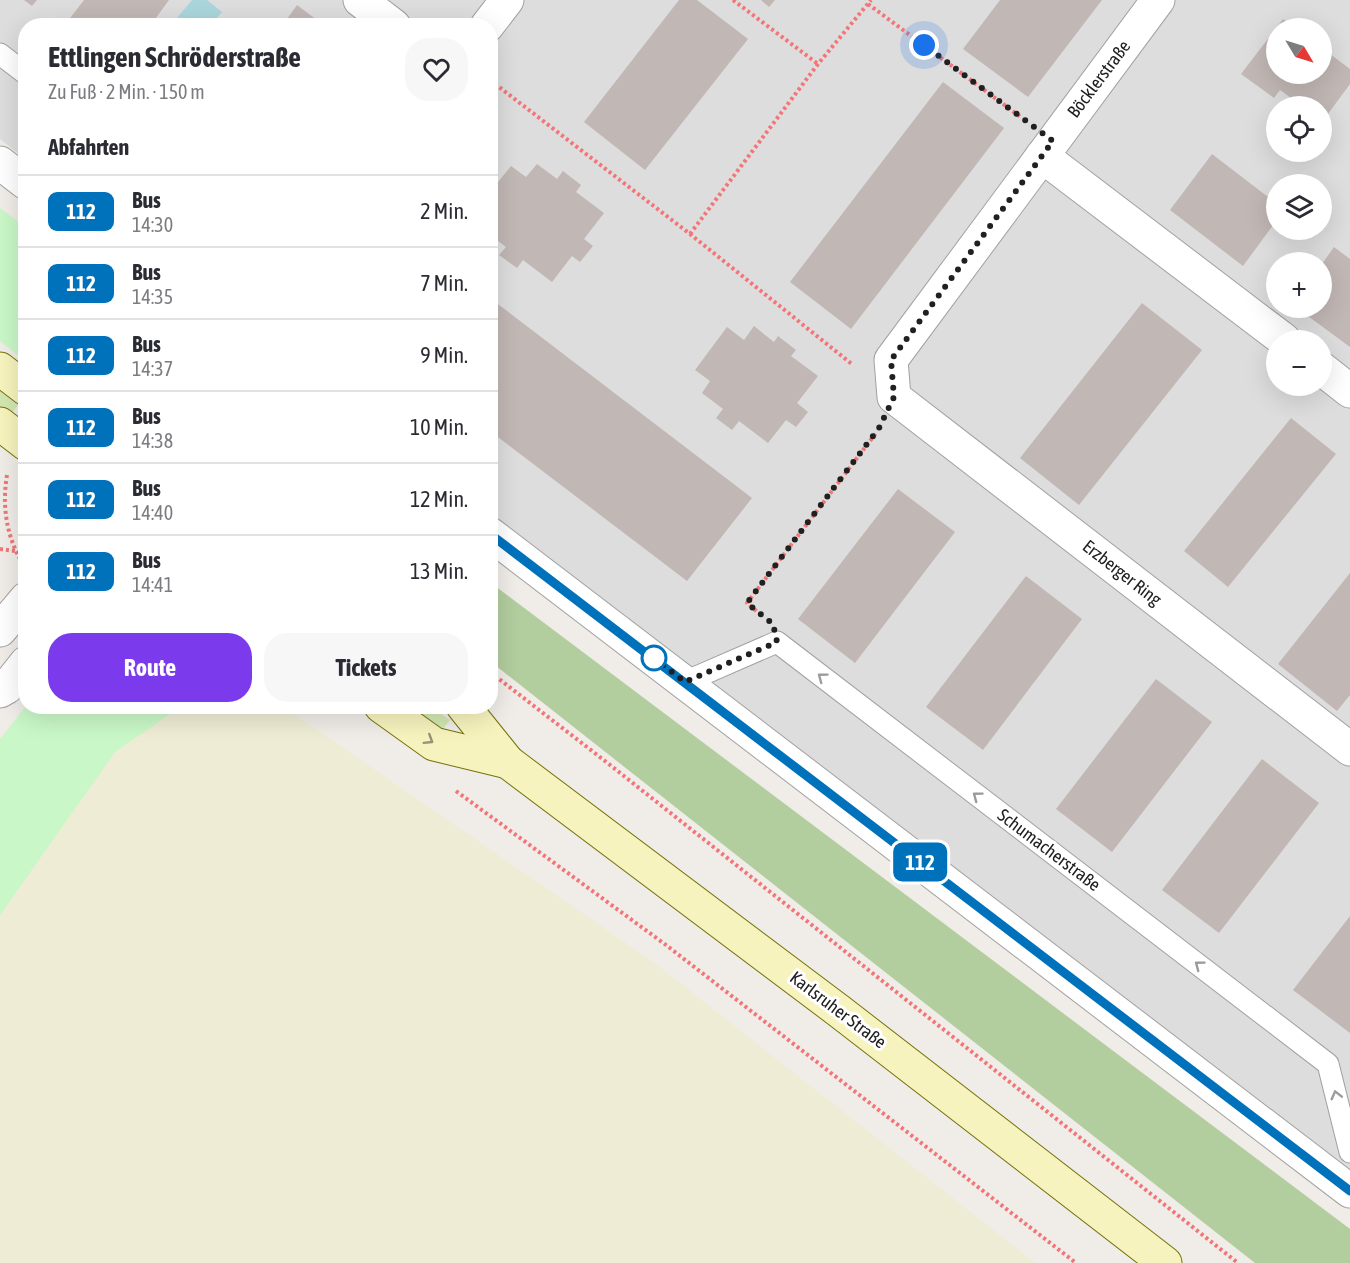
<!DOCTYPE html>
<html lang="de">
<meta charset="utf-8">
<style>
body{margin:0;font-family:"Asap Condensed",sans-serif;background:#f7f7f7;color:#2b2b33;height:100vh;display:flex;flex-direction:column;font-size:22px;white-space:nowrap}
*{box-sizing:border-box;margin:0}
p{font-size:20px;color:#7c7c81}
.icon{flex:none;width:33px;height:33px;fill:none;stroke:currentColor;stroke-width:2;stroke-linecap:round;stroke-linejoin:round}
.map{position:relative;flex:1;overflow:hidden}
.drawer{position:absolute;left:18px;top:18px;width:480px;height:696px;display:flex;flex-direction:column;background:#fff;border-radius:24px;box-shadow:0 6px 24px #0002}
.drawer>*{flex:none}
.badge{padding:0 12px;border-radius:9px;font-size:21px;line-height:39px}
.needle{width:39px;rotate:128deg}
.buttons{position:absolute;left:1266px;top:18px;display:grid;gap:12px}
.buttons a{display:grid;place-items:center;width:66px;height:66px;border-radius:50%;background:#fff;box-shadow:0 6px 24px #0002;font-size:30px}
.you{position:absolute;width:30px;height:30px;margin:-15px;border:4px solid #fff;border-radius:50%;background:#1a73e8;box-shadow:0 0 0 9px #1a73e833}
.map>.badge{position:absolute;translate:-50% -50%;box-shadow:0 0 0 3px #fff}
h2{padding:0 30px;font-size:22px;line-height:54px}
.round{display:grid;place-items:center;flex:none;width:63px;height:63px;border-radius:24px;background:#f7f7f7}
.headline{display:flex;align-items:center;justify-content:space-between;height:102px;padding:0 30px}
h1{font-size:28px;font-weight:700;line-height:45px}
.button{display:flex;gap:12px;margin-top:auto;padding:12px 30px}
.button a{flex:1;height:69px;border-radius:24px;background:#7c3aed;color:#fff;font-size:24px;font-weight:700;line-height:69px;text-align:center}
.button a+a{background:#f7f7f7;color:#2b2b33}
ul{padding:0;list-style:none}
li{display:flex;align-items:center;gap:18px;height:72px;padding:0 30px;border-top:2px solid #e1e1e2}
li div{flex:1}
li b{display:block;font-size:22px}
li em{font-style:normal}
li .badge{min-width:66px;font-weight:700;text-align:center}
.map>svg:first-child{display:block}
</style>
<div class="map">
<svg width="1350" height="1263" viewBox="0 0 1350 1263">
<rect width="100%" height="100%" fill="#f0ece7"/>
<!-- residential -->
<path fill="#dedddd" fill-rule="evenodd" d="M0,0h1350v1175l-859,-657 -1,-492h-464l-1,133 -25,-20zM1276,28h46v46h-46zM1276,106h46v46h-46zM1276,184h46v46h-46zM1276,262h46v46h-46zM1276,340h46v46h-46z"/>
<!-- farmland -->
<polygon fill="#eeecd4" points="180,706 284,707 656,964 1035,1263 0,1263 0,915 115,752"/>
<!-- grass -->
<g fill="#d2e7b0">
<polygon points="0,391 18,405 8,419 0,412"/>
<polygon points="410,707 431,707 450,720 443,729"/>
</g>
<!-- forest -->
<polygon fill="#b2cd9e" points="491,583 1350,1229 1350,1263 1255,1263 491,662"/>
<!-- park -->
<g fill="#c9f7c7">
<polygon points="0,208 25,227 25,361 0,341"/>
<polygon points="26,706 180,707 115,752 0,915 0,739"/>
</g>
<!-- water -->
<polygon fill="#aad6db" points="192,0 207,0 222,12 211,25 171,25"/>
<!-- building -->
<g fill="#c1b7b4">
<polygon points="24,0 37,0 32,6"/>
<polygon points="84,0 169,0 150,26 64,26"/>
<polygon points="679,0 697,0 748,39 645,170 584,122"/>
<polygon points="761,0 775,0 769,7"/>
<polygon points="1000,0 1102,0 1028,97 963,49"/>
<polygon points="297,5 325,26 282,26"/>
<polygon points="1283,19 1296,28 1276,28 1276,74 1322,74 1322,48 1350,69 1350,84 1322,122 1322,106 1302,106 1280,90 1274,98 1241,74"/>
<polygon points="943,82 1004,128 851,329 790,282"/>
<polygon points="1212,154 1276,203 1276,221 1243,266 1170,210"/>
<polygon points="537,164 557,179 563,171 581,185 576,192 604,213 584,239 593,246 580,262 572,256 552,282 523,260 517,268 499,255 506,247 490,235 490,224 496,216 490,212 490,192 511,166 526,177"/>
<polygon points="1334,247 1350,259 1350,347 1297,308 1322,308 1322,264"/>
<polygon points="490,298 752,498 687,581 490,431"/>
<polygon points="1142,303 1202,350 1079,505 1020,458"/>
<polygon points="754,326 774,342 778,336 796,350 791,356 818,376 797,403 808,412 796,427 786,420 768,443 739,421 732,430 716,418 723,409 702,393 710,381 695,370 727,327 744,340"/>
<polygon points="1291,418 1336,454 1228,587 1184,551"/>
<polygon points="898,489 955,532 855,663 798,619"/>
<polygon points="1350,573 1350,695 1337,711 1278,664"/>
<polygon points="1026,576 1082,619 983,750 926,707"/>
<polygon points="1156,679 1212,722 1112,852 1056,809"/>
<polygon points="1262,759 1319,803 1219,933 1162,890"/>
<polygon points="1350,916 1350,1033 1293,990"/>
</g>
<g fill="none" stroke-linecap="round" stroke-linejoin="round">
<defs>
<g id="lane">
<polyline points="0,54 26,74"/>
<polyline points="685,682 777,642 1328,1064 1350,1152"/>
</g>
<g id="street">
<polyline points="360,0 394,26"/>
<polyline points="1158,0 891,360 894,397 1350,749"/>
<polyline points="487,26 507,0"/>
<polyline points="1042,156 1284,340"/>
<polyline points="0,163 26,183"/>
<polyline points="1322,369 1350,391"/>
<polyline points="490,534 1350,1191"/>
<polyline points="0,630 26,599"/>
<polyline points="0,691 7,687 26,663"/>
</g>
<g id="secondary">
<polyline points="0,369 26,389"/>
<polyline points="0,424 26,444"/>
<polyline points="381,706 434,744 508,762"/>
<polyline points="463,706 508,762 839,1011 1165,1263"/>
</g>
</defs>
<!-- lane casing -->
<use href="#lane" stroke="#a1a1a1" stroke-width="23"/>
<!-- street casing -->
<use href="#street" stroke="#a1a1a1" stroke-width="35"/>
<!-- secondary casing -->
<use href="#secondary" stroke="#74720a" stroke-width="35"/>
<!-- path -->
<g stroke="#f37578" stroke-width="4" stroke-dasharray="3 3" stroke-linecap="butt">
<polyline points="733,0 818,64"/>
<polyline points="868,4 1022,118"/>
<polyline points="490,80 690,234 853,365"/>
<polyline points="690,234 818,64 871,0"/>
<path d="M7,475c-5,30 -1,59 14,86"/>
<polyline points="0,549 15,551"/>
<polyline points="761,615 747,603 876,433"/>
<polyline points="490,672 605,761 1238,1263"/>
<polyline points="456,791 666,945 1076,1263"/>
</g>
<!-- lane -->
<use href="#lane" stroke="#fff" stroke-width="21"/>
<!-- street -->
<use href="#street" stroke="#fff" stroke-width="33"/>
<!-- secondary -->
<use href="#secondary" stroke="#f7f3be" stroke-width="33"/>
</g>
<!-- one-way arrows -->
<defs><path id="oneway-chevron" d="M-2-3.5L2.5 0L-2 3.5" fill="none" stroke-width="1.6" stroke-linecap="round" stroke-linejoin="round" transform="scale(1.5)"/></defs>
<g stroke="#9b9b9b">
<use href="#oneway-chevron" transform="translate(822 677) rotate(-143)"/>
<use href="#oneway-chevron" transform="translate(977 796) rotate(-143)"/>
<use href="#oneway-chevron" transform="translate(1199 965) rotate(-143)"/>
<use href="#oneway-chevron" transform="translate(1336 1095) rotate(-104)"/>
</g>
<use stroke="#969477" href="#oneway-chevron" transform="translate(429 740) rotate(32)"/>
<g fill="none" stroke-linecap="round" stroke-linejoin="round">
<defs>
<polyline id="line" points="490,534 1350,1191"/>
</defs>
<!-- line casing -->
<use href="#line" stroke="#fff" stroke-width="14"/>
<!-- line -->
<use href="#line" stroke="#0072bc" stroke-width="9"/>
<!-- walk -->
<polyline stroke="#202020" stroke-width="6" stroke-dasharray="0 10.8" points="654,658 650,655 685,682 777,642 773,624 747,603 879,428 894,397 891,360 1053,141 924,45"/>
</g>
<!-- markers -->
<circle fill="#fff" stroke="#0072bc" stroke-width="3" cx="654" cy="658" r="12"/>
<g text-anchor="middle" stroke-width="6" stroke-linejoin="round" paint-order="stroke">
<!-- street labels -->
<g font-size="18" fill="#202020" stroke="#fff">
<text transform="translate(1099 79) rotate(-53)" y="6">Böcklerstraße</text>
<text transform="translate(1122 573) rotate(38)" y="6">Erzberger Ring</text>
<text transform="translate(1049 850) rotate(37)" y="6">Schumacherstraße</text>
<text transform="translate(838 1010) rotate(37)" y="6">Karlsruher Straße</text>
</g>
</g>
</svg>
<div class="buttons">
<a><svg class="needle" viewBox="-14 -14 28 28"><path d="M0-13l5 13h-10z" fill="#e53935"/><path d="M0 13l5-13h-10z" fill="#7c7c81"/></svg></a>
<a><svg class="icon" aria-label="locate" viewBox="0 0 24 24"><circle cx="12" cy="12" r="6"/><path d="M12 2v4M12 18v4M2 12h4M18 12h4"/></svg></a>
<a><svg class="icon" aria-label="layers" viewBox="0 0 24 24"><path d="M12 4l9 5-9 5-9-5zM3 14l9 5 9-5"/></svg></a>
<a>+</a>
<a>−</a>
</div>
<div class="you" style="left:924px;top:45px"></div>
<b class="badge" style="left:920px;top:862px;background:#0072bc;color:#fff">112</b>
<section class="drawer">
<div class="headline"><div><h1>Ettlingen Schröderstraße</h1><p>Zu Fuß · 2 Min. · 150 m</p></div><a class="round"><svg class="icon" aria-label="heart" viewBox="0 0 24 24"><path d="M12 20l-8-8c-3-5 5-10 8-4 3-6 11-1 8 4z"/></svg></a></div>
<h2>Abfahrten</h2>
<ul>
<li><span class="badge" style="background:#0072bc;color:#fff">112</span><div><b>Bus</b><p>14:30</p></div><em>2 Min.</em></li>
<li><span class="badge" style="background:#0072bc;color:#fff">112</span><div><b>Bus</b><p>14:35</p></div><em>7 Min.</em></li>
<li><span class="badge" style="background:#0072bc;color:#fff">112</span><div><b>Bus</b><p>14:37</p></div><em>9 Min.</em></li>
<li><span class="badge" style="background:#0072bc;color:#fff">112</span><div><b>Bus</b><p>14:38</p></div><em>10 Min.</em></li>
<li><span class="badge" style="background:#0072bc;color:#fff">112</span><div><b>Bus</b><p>14:40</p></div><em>12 Min.</em></li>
<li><span class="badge" style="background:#0072bc;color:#fff">112</span><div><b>Bus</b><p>14:41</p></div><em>13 Min.</em></li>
</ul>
<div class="button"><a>Route</a><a>Tickets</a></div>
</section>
</div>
